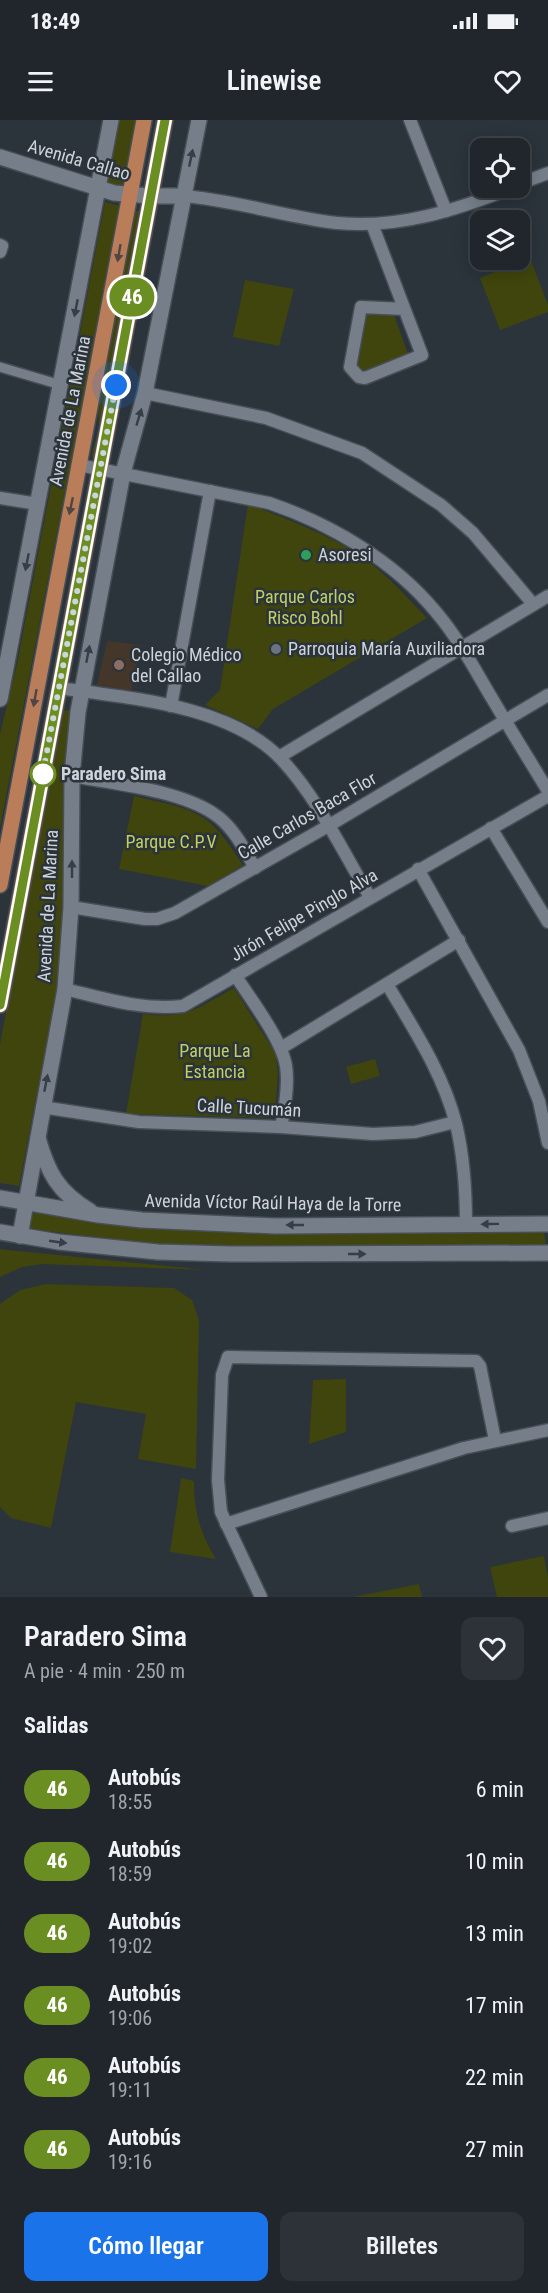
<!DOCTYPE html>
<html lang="es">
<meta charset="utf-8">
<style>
body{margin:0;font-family:"Roboto Condensed",sans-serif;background:#2d3238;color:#f1f3f6;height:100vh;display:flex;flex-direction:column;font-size:22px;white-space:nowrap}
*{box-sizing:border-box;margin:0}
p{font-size:20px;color:#a2a5a9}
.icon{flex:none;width:33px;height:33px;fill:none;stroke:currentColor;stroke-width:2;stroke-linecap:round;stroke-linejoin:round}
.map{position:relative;height:1477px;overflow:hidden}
.side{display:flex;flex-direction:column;background:#20262c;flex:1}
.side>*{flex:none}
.badge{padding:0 12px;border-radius:20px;font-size:21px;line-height:39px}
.tools{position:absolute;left:470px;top:18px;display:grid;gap:12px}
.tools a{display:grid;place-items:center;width:60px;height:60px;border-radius:12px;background:#20262c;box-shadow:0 3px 15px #0003,0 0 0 2px #3d4348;font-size:30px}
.you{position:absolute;width:30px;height:30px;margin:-15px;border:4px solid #fff;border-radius:50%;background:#1a73e8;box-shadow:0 0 0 9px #1a73e833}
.map>.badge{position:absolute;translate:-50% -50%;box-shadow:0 0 0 3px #fff}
h2{padding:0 24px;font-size:22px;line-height:54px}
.round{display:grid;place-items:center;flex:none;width:63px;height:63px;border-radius:12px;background:#2d3238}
.summary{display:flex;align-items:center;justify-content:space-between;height:102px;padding:0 24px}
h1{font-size:28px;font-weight:600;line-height:45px}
.action{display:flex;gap:12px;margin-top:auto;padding:12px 24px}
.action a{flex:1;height:69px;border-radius:12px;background:#1a73e8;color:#fff;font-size:24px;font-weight:600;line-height:69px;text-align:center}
.action a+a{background:#2d3238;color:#f1f3f6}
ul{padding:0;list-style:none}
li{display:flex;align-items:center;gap:18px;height:72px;padding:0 24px}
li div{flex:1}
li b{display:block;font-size:22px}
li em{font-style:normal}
li .badge{min-width:66px;font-weight:700;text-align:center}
.status{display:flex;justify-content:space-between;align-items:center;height:42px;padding:0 30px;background:#20262c;direction:ltr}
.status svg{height:16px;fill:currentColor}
header{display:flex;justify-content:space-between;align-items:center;height:78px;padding:0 24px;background:#20262c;font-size:27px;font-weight:600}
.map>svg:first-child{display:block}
</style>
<div class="status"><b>18:49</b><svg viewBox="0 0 49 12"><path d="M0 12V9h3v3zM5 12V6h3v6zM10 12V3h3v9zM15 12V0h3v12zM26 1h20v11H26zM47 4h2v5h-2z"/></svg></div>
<header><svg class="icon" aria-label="menu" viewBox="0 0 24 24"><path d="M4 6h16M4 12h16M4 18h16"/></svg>Linewise<svg class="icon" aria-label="heart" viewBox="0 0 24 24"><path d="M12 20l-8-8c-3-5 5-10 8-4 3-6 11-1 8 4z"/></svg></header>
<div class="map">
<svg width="548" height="1477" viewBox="0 0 548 1477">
<rect width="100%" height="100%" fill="#2b333b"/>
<!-- education -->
<polygon fill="#443729" points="107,521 141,525 131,571 97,565"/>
<!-- green -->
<g fill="#3f450c">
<polygon points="118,0 136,0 124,68 106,63"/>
<polygon points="105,82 120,86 0,708 0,614 17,544"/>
<polygon points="132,91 143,91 97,338 91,337 99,307 98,282"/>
<polygon points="530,138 548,185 548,192 500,210 480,158"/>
<polygon points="245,160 294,169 279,226 233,217"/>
<polygon points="366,191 394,195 408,234 362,253 355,248"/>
<path d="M248,384c36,14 74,28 107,48 27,17 50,43 72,66l-154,91 -15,20 -53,-24 15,-15z"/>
<polygon points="71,590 65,787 58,863 19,1066 0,1063 0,925 61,591"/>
<path d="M134,676c23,6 51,9 71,23 16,11 27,30 38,46l-35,21 -89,-17z"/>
<path d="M234,868l42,66 2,20 -3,44 -149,-4 17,-100c44,5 53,-5 91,-26z"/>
<polygon points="375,939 380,956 351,964 346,947"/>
<polygon points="34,1092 126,1106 298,1112 544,1113 546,1125 314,1129 169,1125 28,1109"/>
<polygon points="0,1129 8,1130 207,1150 43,1144 22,1147 0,1157"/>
<polygon points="46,1164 174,1168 192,1180 199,1200 196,1349 138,1339 146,1294 76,1282 51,1408 11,1398 0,1387 0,1184 20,1170"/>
<polygon points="346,1259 346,1312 309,1324 313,1260"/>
<path d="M181,1358l13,3c0,29 6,53 22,78l-46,-7z"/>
<polygon points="544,1436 548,1458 548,1477 497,1477 490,1447"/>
<polygon points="419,1464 422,1477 353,1477"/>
</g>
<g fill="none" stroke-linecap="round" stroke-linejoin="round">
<defs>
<polyline id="pedestrian" points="0,247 61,265"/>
<g id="minor">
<polyline points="410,0 446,91"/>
<polyline points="519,64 548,53"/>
<path d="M183,76c52,4 102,21 154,27 62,6 119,-13 175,-35"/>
<polyline points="372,104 422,235 365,258 359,257 350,247 361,187 404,189"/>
<polyline points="0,125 2,126 0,132"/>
<polyline points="145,273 266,298 362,333 441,385 473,413 533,484"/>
<path d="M79,345l190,38c62,21 125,58 167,109 23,27 39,58 57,88 18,31 37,61 55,91"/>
<polyline points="0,378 38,384"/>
<path d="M59,568c70,10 171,17 222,71 36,38 62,93 89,138"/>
<polyline points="171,586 210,371"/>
<polyline points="279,637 548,476"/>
<path d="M72,656c43,8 120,15 151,45 14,13 23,31 32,47"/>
<polyline points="491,708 548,802"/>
<polyline points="418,749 519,930 539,981 548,1023"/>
<polyline points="71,787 145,799 157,799 175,793 328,706 548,575"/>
<path d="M235,855c15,23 47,65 51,91 3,19 -1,42 -5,61"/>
<path d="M387,864c26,44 56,89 69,140 8,33 10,67 10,101"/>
<path d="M65,869c38,9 78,22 118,17l365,-210"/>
<polyline points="281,928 459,820"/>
<polyline points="42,987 139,1002 281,1007 373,1014 415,1012 455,1002"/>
<polyline points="226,1404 464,1328 548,1310"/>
<polyline points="512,1406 548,1398"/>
<polyline points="261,1477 221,1392 218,1360 222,1255 228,1237 476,1241 480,1246 495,1320"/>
</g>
<polyline id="tertiary" points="0,37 114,73 150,76 183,76"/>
<g id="secondary">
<polyline points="0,579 111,0"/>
<path d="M38,1018c10,35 20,54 52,73"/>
<polyline points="0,1078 98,1095 142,1100 275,1106 548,1104"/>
<polyline points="0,1112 59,1122 158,1132 231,1134 548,1133"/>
<polyline points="20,1116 65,869 71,787 72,656 78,592 123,353 145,273 199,0"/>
</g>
<g id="primary">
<polyline points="0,765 144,0"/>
<polyline points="0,885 165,0"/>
</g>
</defs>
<!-- pedestrian casing -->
<use href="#pedestrian" stroke="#484e56" stroke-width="12"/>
<!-- minor casing -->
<use href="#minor" stroke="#484e56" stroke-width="15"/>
<!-- tertiary casing -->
<use href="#tertiary" stroke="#484e56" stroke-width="18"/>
<!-- secondary casing -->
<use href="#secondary" stroke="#484e56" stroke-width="18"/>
<!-- primary casing -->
<use href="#primary" stroke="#484e56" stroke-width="18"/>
<!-- pedestrian -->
<use href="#pedestrian" stroke="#767f89" stroke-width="9"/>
<!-- minor -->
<use href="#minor" stroke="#767f89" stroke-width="12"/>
<!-- tertiary -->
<use href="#tertiary" stroke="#767f89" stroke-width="15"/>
<!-- secondary -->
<use href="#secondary" stroke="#767f89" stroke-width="15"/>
<!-- primary -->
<use href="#primary" stroke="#ba7d5a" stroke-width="15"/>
</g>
<!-- one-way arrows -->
<defs><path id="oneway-solid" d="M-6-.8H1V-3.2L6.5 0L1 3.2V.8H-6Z" transform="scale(1.5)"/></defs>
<g fill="#363e47">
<use href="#oneway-solid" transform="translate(191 38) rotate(-78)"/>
<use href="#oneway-solid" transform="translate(76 188) rotate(101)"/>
<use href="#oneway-solid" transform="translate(139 297) rotate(-73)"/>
<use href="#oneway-solid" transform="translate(27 442) rotate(101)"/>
<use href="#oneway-solid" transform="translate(88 534) rotate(-79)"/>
<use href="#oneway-solid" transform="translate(72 749) rotate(-90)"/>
<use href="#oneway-solid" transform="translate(46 963) rotate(-79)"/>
<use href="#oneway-solid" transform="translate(490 1104) rotate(179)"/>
<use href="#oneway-solid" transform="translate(295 1105) rotate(180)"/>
<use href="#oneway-solid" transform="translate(58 1122) rotate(8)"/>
<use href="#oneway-solid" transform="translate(357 1134)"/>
</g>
<g fill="#4f4643">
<use href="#oneway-solid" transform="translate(119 133) rotate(100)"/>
<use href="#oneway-solid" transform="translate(71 386) rotate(102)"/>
<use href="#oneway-solid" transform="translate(35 578) rotate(100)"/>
</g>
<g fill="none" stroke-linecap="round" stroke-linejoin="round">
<defs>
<polyline id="line" points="0,885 165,0"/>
</defs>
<!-- line casing -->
<use href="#line" stroke="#fff" stroke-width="14"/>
<!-- line -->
<use href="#line" stroke="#6b8e23" stroke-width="9"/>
<!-- walk -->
<polyline stroke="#cfd4da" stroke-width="6" stroke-dasharray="0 10.8" points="43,654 42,658 116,265"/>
</g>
<!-- markers -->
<circle fill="#2e9e5b" stroke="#2b333b" stroke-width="2" cx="306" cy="435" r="6"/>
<circle fill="#6b7280" stroke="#2b333b" stroke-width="2" cx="276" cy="529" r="6"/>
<circle fill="#8d6e63" stroke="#2b333b" stroke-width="2" cx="119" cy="545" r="6"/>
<circle fill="#fff" stroke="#6b8e23" stroke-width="3" cx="43" cy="654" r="12"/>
<g text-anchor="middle" stroke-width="5" stroke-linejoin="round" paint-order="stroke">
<!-- street labels -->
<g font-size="18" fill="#cfd4da" stroke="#2b333b">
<text transform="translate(79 40) rotate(16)" y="6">Avenida Callao</text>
<text transform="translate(70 291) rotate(-79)" y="6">Avenida de La Marina</text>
<text transform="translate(307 696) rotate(-30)" y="6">Calle Carlos Baca Flor</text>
<text transform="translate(48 786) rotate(-87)" y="6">Avenida de La Marina</text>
<text transform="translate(304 795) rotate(-30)" y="6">Jirón Felipe Pinglo Alva</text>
<text transform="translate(249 988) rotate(3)" y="6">Calle Tucumán</text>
<text transform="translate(273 1083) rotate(1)" y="6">Avenida Víctor Raúl Haya de la Torre</text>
</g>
<!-- poi labels -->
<g font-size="18" fill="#cfd4da" stroke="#2b333b" text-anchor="start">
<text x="318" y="441">Asoresi</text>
<text x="288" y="535">Parroquia María Auxiliadora</text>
<text x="131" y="541">Colegio Médico<tspan x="131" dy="21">del Callao</tspan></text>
</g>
<!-- park labels -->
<g font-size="18" fill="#c1cf65" stroke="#2b333b">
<text x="305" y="483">Parque Carlos<tspan x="305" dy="21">Risco Bohl</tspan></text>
<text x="171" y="728">Parque C.P.V</text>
<text x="215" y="937">Parque La<tspan x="215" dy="21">Estancia</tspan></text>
</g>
<!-- stop labels -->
<g font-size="18" font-weight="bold" fill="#cfd4da" stroke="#2b333b" text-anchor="start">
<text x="61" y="660">Paradero Sima</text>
</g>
</g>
</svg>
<div class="tools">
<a><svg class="icon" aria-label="locate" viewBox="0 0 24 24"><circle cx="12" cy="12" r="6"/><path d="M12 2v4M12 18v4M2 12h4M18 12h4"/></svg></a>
<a><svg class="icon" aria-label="layers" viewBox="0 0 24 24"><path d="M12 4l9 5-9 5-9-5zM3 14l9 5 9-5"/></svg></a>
</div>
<div class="you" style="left:116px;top:265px"></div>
<b class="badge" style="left:132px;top:177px;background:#6b8e23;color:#fff">46</b>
</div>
<section class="side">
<div class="summary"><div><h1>Paradero Sima</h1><p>A pie · 4 min · 250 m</p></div><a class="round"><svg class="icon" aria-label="heart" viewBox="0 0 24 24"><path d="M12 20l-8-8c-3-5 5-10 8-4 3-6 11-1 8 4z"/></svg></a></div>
<h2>Salidas</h2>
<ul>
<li><span class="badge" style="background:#6b8e23;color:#fff">46</span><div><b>Autobús</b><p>18:55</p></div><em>6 min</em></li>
<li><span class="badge" style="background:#6b8e23;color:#fff">46</span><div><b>Autobús</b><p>18:59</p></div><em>10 min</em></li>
<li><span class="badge" style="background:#6b8e23;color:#fff">46</span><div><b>Autobús</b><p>19:02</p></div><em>13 min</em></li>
<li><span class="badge" style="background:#6b8e23;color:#fff">46</span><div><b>Autobús</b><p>19:06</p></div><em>17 min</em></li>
<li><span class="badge" style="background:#6b8e23;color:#fff">46</span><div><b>Autobús</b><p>19:11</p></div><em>22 min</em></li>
<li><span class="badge" style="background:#6b8e23;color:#fff">46</span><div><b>Autobús</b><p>19:16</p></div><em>27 min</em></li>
</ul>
<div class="action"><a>Cómo llegar</a><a>Billetes</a></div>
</section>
